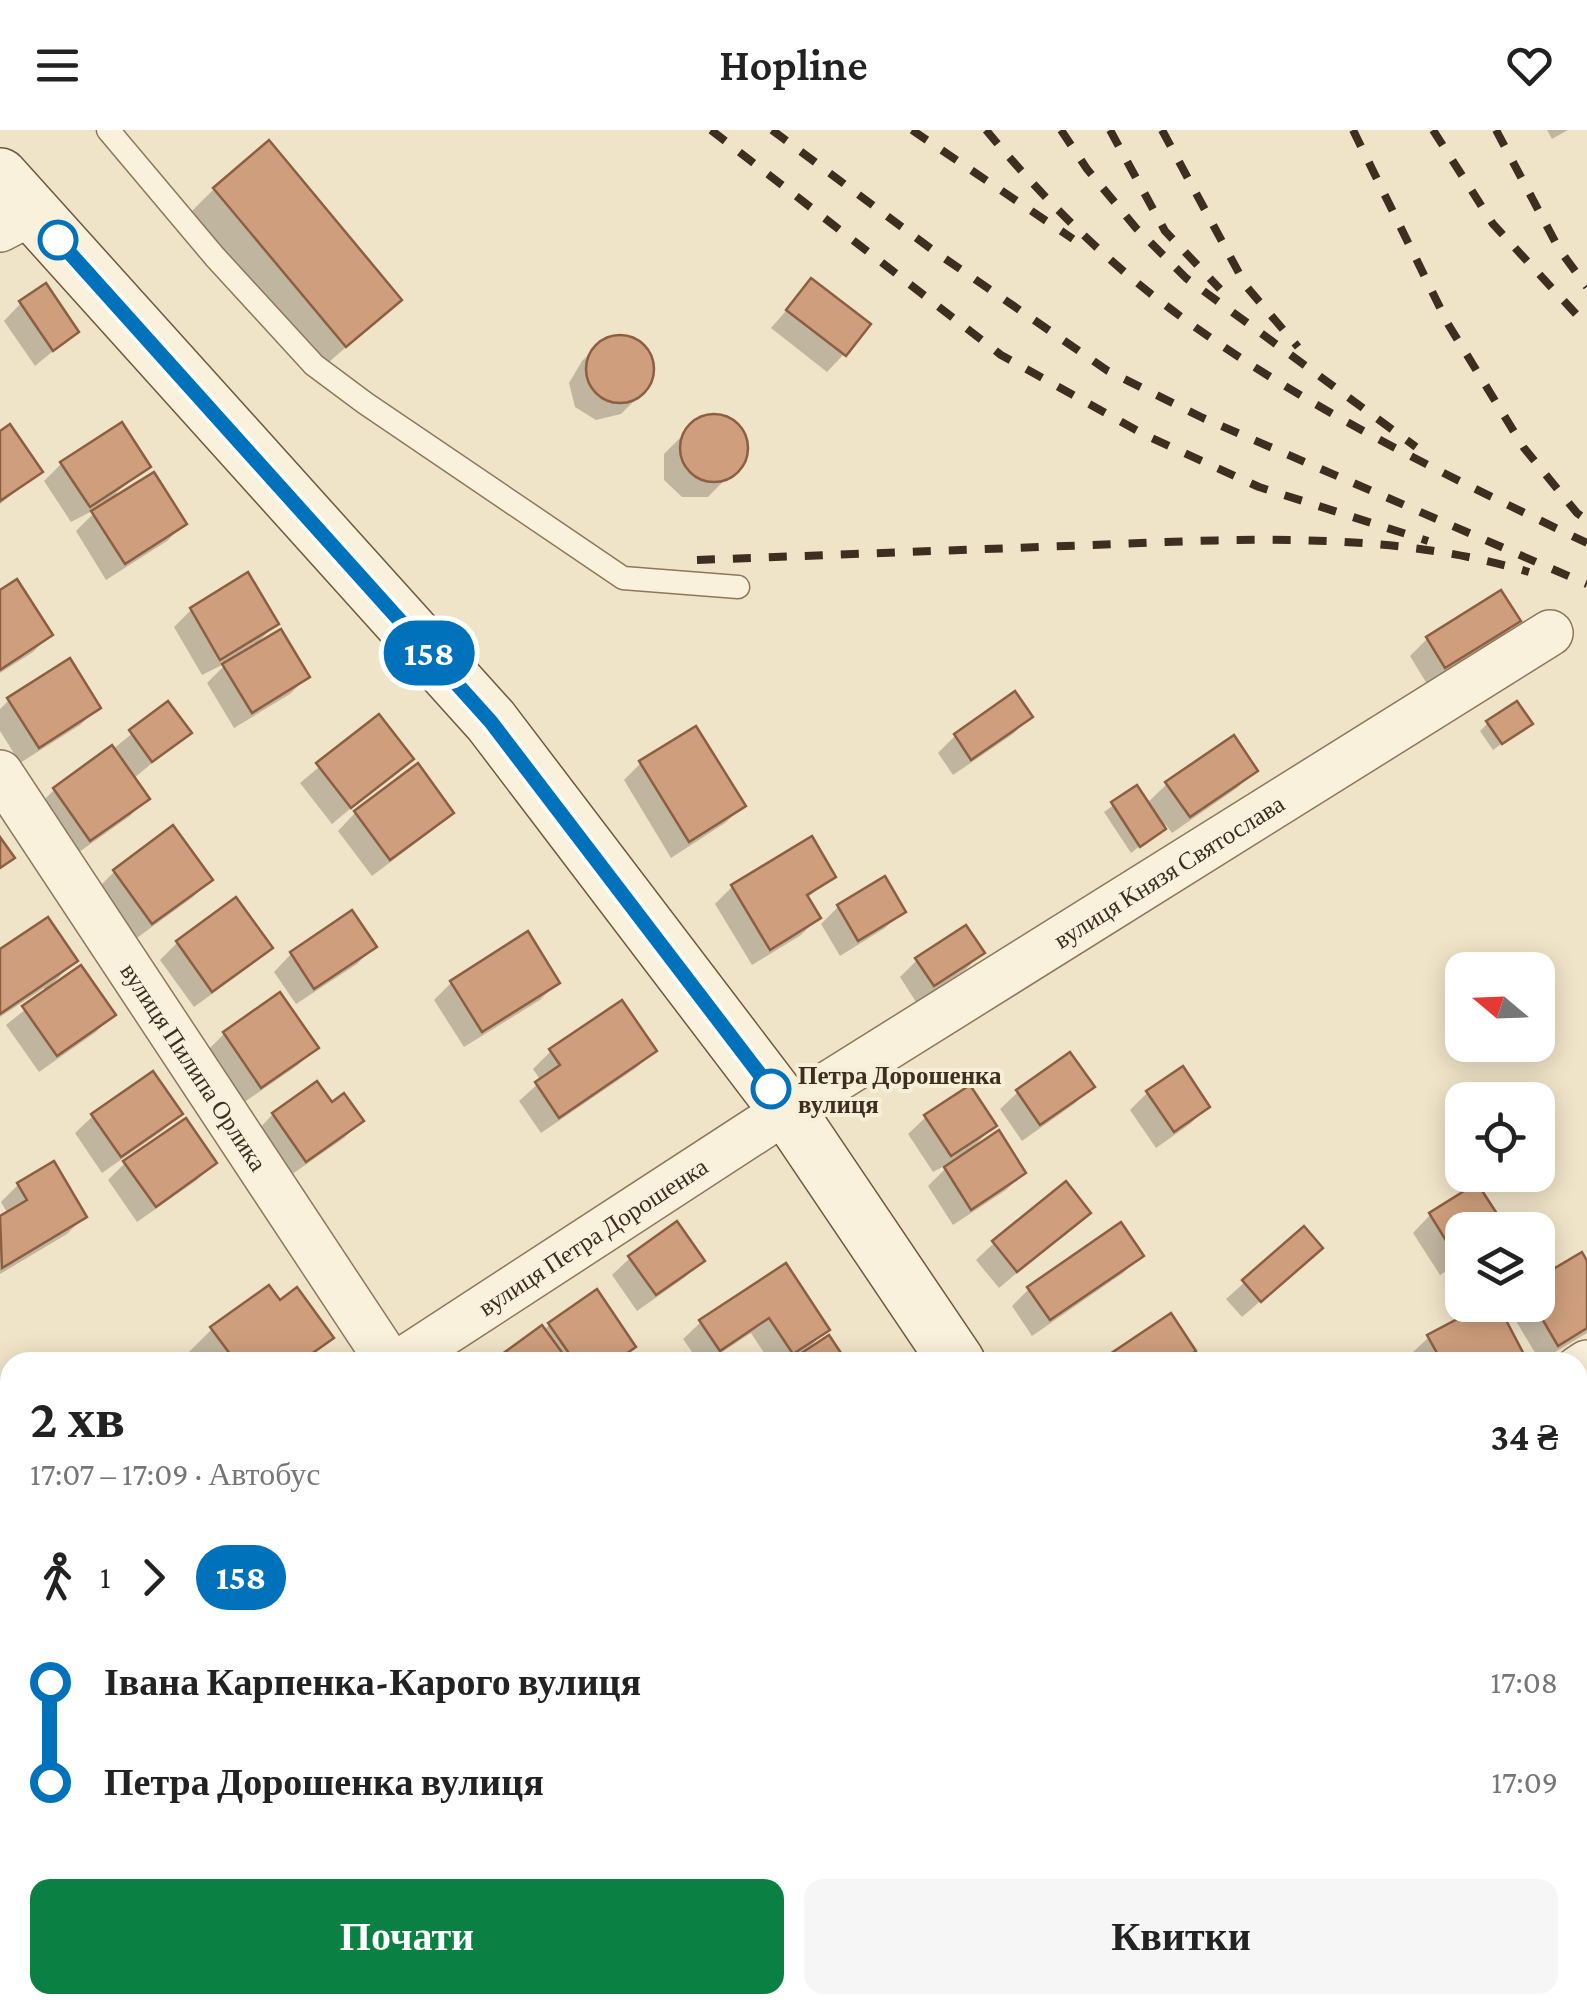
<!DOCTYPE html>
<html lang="uk">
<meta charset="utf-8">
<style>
body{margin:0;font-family:"Crimson Pro",serif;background:#f6f6f6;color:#222;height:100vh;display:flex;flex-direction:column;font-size:38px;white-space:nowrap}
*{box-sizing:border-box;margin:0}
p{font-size:32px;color:#767676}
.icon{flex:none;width:55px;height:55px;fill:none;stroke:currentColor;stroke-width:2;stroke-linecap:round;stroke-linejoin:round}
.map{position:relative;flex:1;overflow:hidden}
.drawer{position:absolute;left:0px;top:1222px;width:1588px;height:662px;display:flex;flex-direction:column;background:#fff;border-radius:30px 30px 0 0;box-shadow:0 5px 25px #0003}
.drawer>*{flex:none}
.badge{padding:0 20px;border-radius:32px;font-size:35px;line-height:65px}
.needle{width:65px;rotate:289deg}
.buttons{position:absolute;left:1445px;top:822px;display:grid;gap:20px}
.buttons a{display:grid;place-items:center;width:110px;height:110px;border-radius:20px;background:#fff;box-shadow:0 5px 25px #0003;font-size:50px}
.map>.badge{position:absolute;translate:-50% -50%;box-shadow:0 0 0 5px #fff}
.legs{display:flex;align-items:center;gap:15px;height:110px;padding:0 30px;font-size:32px}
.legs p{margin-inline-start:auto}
.summary{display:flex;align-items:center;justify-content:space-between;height:170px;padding:0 30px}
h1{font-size:55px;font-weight:600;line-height:75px}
.primary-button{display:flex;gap:20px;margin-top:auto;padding:20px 30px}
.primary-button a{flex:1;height:115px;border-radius:20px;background:#0b8043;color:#fff;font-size:40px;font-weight:600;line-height:115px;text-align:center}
.primary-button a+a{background:#f6f6f6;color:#222}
ul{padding:0 30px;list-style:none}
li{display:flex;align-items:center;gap:35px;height:100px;font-size:38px}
li i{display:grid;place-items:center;width:15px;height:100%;margin:0 12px;background:currentColor}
li i::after{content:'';width:25px;height:25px;margin:-12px;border:8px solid;border-radius:50%;background:#fff}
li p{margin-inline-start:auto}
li:first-child i{background:linear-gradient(#0000 50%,currentColor 0)}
li:last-child i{background:linear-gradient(currentColor 50%,#0000 0)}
header{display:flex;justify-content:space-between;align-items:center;height:130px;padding:0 30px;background:#fff;font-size:45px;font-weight:600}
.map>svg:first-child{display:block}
</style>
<header><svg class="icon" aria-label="menu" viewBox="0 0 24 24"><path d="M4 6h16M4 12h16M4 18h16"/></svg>Hopline<svg class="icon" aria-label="heart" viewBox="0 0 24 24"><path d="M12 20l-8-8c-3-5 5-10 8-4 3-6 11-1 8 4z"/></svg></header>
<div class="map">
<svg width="1587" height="1884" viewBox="0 0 1587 1884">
<rect width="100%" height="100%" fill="#f0e4c8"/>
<!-- shadow -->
<g fill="#0003">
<polygon points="1547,0 1568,0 1552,9"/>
<polygon points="214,59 399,170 319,241 188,85"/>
<polygon points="812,151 844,224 827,242 771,198"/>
<polygon points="21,173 76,202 35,236 4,191"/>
<polygon points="625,207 647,220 652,244 639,266 621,284 596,290 575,277 569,253 582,231 601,212"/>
<polygon points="701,287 726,287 744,304 744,330 708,367 682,367 664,350 664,324"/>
<polygon points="0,304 39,342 0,374"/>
<polygon points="62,333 148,336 116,363 119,367 184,394 167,411 106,450 76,401 100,377 71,392 44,351"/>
<polygon points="248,446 276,494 254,516 307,547 290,564 234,598 207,553 228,532 202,545 174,497 191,480"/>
<polygon points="0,463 50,505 33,522 0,543"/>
<polygon points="1517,491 1500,508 1427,554 1410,526 1427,509"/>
<polygon points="1015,564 1030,587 1013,604 953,645 938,623 955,606"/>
<polygon points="9,570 98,578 80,595 20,633 0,601 0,579"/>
<polygon points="167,575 189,602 133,649 147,668 130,686 72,727 37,677 54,660 112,620"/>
<polygon points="379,587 411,628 332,694 300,653"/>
<polygon points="1488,593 1529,594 1493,620 1480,601"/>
<polygon points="641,633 743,676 725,693 671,728 624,650"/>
<polygon points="417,637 451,683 433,700 372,746 338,701 355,683"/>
<polygon points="1255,641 1237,658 1172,703 1166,695 1131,723 1104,682 1136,659 1146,674 1167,654"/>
<polygon points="173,698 210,749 193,767 134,810 97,759 114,742"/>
<polygon points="833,746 806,769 818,788 801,805 752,835 715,774 732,757"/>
<polygon points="235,771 269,818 252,835 194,877 160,830 177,813"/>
<polygon points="838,777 903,781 885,798 840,826 821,794"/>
<polygon points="352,784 374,817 357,834 296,874 274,842 291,824"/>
<polygon points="0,822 75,831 50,856 113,885 96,902 39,942 6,895 47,862 44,858 0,887"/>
<polygon points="982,823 965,840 916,872 900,847 917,830"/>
<polygon points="451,853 557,853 540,870 464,917 434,870"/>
<polygon points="224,904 316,918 298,935 243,973 207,921"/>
<polygon points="551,921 654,921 636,938 541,1003 519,971 541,951 533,939"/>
<polygon points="1092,957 1074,974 1022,1011 1000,979 1018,962"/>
<polygon points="1147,963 1207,977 1190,994 1156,1018 1130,980"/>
<polygon points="331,975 361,991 344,1008 288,1047 256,1002 273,984"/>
<polygon points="180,984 162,1001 102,1043 75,1003 93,986"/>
<polygon points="926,987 994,996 972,1018 1023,1043 1006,1060 953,1095 928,1056 952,1032 933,1042 908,1004"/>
<polygon points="125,1033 214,1033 197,1050 137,1092 108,1050"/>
<polygon points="18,1055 84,1087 67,1104 0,1144 0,1089 8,1084 1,1072"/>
<polygon points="1477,1056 1504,1099 1462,1100 1462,1131 1440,1145 1413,1103 1430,1085"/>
<polygon points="1088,1083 999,1158 976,1130 994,1113"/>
<polygon points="1304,1099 1302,1135 1242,1187 1226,1169"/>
<polygon points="1581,1125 1587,1136 1587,1203 1540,1231 1507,1176 1538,1175 1538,1151"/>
<polygon points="1140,1126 1123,1143 1032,1206 1012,1176 1029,1159"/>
<polygon points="630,1128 702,1131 684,1148 637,1181 612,1145"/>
<polygon points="785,1136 827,1200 806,1220 808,1222 828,1208 844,1232 770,1232 751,1203 707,1232 699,1232 683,1209 701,1192"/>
<polygon points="280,1173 330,1208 305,1232 191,1232 186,1225 212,1199"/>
<polygon points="1490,1175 1495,1175 1525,1232 1416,1232 1411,1224 1429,1207"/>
<polygon points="550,1195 633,1217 617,1232 494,1232"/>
<polygon points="1587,1475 1587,1541 1578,1547 1578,1481"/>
<polygon points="1587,1762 1587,1868 1578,1853 1578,1768"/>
<polygon points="77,1875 111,1875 98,1884 83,1884"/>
<polygon points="529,1875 586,1875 574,1884 536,1884"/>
<polygon points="1462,1875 1535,1875 1540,1884 1451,1884"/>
</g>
<!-- building -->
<g fill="#cf9f7d" stroke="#8d5f41" stroke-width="2.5">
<polygon points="269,10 402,170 346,217 213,58"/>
<polygon points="811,148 871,194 846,226 786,180"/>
<polygon points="46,153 79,202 53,221 19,171"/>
<circle cx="620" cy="239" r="34"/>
<circle cx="714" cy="318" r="34"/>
<polygon points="122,292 151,337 90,377 60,332"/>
<polygon points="10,294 43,342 0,371 0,301"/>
<polygon points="154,342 187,394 125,434 91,381"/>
<polygon points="248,442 279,494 220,530 190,478"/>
<polygon points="17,449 53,505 0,540 0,460"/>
<polygon points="1501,460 1521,491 1445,538 1426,507"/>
<polygon points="281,499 310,547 252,583 222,534"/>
<polygon points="70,528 101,578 39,618 7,568"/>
<polygon points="1015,561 1033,587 971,630 954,604"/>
<polygon points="168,571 192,603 152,632 129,600"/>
<polygon points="1517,571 1533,594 1502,614 1486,591"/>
<polygon points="379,584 414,629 351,678 316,633"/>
<polygon points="696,596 746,676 689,712 639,631"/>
<polygon points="1234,605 1258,641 1190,687 1165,652"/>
<polygon points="112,615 150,669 90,711 53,658"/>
<polygon points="418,633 454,683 390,730 354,681"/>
<polygon points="1137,655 1166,699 1140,717 1111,672"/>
<polygon points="173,695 213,750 152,794 113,740"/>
<polygon points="812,706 836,747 807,765 821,788 770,820 731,755"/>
<polygon points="0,707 15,728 0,738"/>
<polygon points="885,746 906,782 858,811 837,775"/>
<polygon points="236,767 273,818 212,862 176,811"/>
<polygon points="352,780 377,817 314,859 290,822"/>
<polygon points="48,787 78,831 0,884 0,819"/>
<polygon points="966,795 985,823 934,856 915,828"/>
<polygon points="528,801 560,853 482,902 450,851"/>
<polygon points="81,835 116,885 57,926 22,876"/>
<polygon points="280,862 319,918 261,958 223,902"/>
<polygon points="622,870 657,921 559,988 535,952 560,935 549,919"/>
<polygon points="1070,922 1095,957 1040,995 1016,960"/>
<polygon points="1183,936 1210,977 1174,1002 1146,961"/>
<polygon points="153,941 183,984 121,1027 91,984"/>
<polygon points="317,951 332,972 344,963 364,991 306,1032 272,983"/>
<polygon points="970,955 997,996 951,1026 924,985"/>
<polygon points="186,988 217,1033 156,1077 123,1031"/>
<polygon points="999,1000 1026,1043 971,1080 944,1037"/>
<polygon points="54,1031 87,1087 2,1138 0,1086 27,1070 17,1053"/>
<polygon points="1066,1051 1091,1083 1017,1142 992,1111"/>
<polygon points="1477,1053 1507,1099 1462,1100 1462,1127 1458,1130 1429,1083"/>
<polygon points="677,1091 705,1131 656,1165 628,1126"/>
<polygon points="1121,1092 1144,1126 1050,1190 1027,1157"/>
<polygon points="1304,1096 1323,1118 1261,1172 1242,1150"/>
<polygon points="1582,1122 1587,1131 1587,1198 1558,1216 1534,1175 1538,1175 1538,1148"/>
<polygon points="786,1133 830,1200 793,1224 769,1188 720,1221 699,1190"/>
<polygon points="269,1155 280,1170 297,1157 334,1208 300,1232 236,1232 210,1197"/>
<polygon points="597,1159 636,1217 614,1232 575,1232 548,1193"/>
<polygon points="1484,1175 1498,1175 1528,1232 1442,1232 1427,1205"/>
<polygon points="1171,1183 1196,1221 1180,1232 1098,1232"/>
<polygon points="542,1195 569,1232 496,1232 494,1230"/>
<polygon points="829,1205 847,1232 788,1232"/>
<polygon points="1578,1312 1587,1329 1587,1345 1578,1350"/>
<polygon points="1587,1472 1587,1536 1585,1538 1578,1525 1578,1478"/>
<polygon points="10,1553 10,1575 0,1561"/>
<polygon points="0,1561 10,1575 10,1660 0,1666"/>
<polygon points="1587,1759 1587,1824 1578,1809 1578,1765"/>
<polygon points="0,1821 10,1834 0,1841"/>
<polygon points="10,1851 10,1875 74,1875 80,1884 0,1884 0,1858"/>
<polygon points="484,1875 497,1875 502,1884 471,1884"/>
<polygon points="559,1875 584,1875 571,1884 565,1884"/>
<polygon points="746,1875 755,1875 761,1884 733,1884"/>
<polygon points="895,1875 978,1875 984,1884 898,1884 893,1877"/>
<polygon points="1108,1875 1145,1875 1151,1884 1108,1884 1104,1878"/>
<polygon points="1538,1875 1543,1884 1460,1884 1455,1876"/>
</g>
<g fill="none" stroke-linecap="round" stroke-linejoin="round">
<defs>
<polyline id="service" points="108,0 215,127 314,235 365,273 623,448 738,457"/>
<g id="minor">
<polyline points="0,99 33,82"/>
<path id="s1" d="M0,643l389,589"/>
<path id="s2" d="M400,1232l387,-252 763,-477"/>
<polyline points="1578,1239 1587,1233"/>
<polyline points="0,1454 10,1470"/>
<polyline points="1578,1695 1587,1691"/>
<polyline points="348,1875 353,1884"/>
<polyline points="808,1875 814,1884"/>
<polyline points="175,1884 189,1875"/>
</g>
<g id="secondary">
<polyline points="0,46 491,591 787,980 957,1232"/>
<polyline points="1385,1875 1392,1884"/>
</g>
</defs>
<!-- service casing -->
<use href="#service" stroke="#8d765c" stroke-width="25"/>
<!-- minor casing -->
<use href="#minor" stroke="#8d765c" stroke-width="48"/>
<!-- secondary casing -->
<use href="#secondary" stroke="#6f573f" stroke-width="58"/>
<!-- service -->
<use href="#service" stroke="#faf1dc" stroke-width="22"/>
<!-- minor -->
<use href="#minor" stroke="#faf1dc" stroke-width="45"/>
<!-- secondary -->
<use href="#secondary" stroke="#faf1dc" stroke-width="55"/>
<!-- rail -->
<g stroke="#3d2e20" stroke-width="8" stroke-dasharray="18 18" stroke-linecap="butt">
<polyline points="711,0 1001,225 1147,306 1259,357 1428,411"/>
<polyline points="772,0 934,121 1108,241 1203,288 1587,454"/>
<polyline points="912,0 1073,109"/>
<path d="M986,0c45,54 94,105 149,151 134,110 296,187 452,262"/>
<polyline points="1061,0 1087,39 1136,98 1186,148 1416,317"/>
<polyline points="1110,0 1165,101 1220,159"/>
<polyline points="1162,0 1246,156 1298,217"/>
<polyline points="1353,0 1448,194 1524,318 1577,383 1587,390"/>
<polyline points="1433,0 1493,94 1587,196"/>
<polyline points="1496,0 1559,119 1587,157"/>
<path d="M697,430c131,-5 263,-10 395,-15 146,-6 296,-15 437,27"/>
</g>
</g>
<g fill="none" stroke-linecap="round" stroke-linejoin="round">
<defs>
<polyline id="line-1" points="58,110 491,592 771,959"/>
</defs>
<!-- line-1 casing -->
<use href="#line-1" stroke="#fff" stroke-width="22"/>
<!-- line-1 -->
<use href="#line-1" stroke="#0072bc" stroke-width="15"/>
</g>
<!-- markers -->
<g fill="#fff" stroke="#0072bc" stroke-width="5">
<circle cx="58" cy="110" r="18"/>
<circle cx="771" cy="959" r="18"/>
</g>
<g text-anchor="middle" stroke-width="8" stroke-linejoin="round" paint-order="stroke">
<!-- street labels -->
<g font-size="25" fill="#3d2e20" stroke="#f7eed8">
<text dy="9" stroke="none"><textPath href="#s2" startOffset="912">вулиця Князя Святослава</textPath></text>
<text dy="9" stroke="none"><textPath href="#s1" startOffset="352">вулиця Пилипа Орлика</textPath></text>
<text dy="9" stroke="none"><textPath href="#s2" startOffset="230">вулиця Петра Дорошенка</textPath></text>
</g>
<!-- stop labels -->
<g font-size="25" font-weight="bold" fill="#3d2e20" stroke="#f7eed8" text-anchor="start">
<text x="798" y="954">Петра Дорошенка<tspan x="798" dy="29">вулиця</tspan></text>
</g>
</g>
</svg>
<div class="buttons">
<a><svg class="needle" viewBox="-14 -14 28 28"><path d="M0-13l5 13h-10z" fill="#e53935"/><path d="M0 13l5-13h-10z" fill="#767676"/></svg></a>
<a><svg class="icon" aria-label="locate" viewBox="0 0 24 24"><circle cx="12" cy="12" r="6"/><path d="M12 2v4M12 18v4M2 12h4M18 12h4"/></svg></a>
<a><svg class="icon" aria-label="layers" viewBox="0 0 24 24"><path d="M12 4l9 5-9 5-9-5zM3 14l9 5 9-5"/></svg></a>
</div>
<b class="badge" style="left:429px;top:523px;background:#0072bc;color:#fff">158</b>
<section class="drawer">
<div class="summary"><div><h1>2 хв</h1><p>17:07 – 17:09 · Автобус</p></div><b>34 ₴</b></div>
<div class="legs"><svg class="icon" aria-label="walk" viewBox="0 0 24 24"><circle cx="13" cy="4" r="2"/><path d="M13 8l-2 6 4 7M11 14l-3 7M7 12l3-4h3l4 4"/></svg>1<svg class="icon" aria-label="forward" viewBox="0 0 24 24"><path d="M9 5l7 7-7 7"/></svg><b class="badge" style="background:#0072bc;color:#fff">158</b></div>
<ul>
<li><i style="color:#0072bc"></i><b>Івана Карпенка-Карого вулиця</b><p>17:08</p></li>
<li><i style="color:#0072bc"></i><b>Петра Дорошенка вулиця</b><p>17:09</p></li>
</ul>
<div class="primary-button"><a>Почати</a><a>Квитки</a></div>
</section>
</div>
